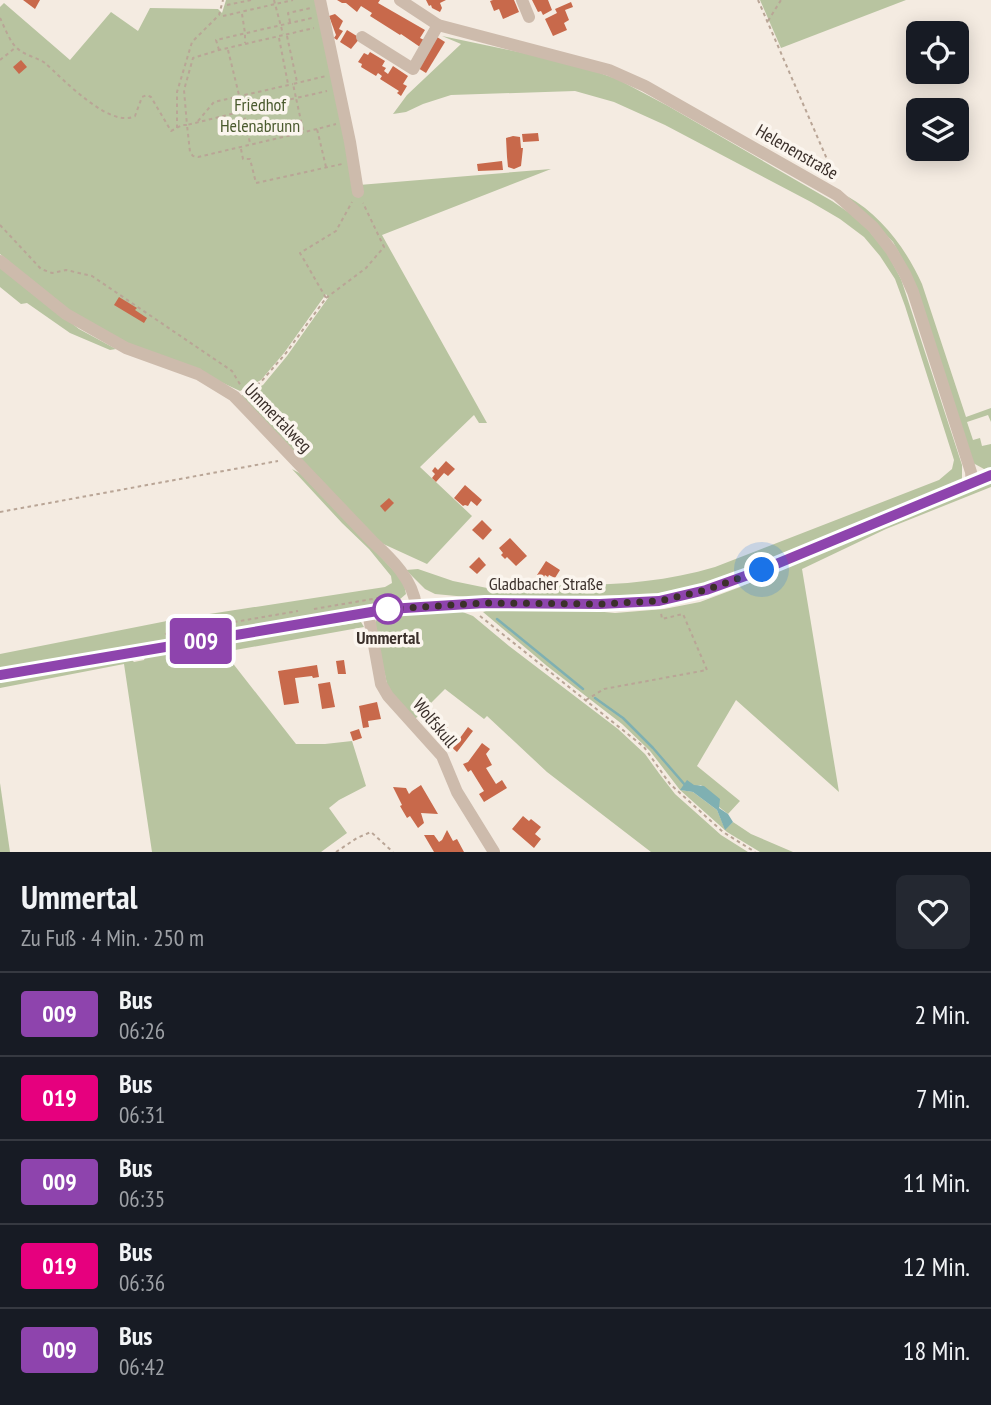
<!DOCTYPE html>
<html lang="de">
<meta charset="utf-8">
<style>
body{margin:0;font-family:"PT Sans Narrow",sans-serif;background:#242831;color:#f1f3f6;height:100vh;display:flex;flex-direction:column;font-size:26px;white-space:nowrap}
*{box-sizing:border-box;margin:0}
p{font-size:23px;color:#9ea1a6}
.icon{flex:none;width:38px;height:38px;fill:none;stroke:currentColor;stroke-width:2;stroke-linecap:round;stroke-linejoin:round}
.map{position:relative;height:852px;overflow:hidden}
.drawer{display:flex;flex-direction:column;background:#171b24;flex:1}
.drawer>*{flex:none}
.badge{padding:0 14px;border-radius:5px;font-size:24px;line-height:46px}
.buttons{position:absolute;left:906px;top:21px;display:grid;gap:14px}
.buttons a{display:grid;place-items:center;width:63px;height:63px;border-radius:10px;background:#171b24;box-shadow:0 4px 18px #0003;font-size:35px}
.you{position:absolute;width:35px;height:35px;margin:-18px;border:5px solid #fff;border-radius:50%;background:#1a73e8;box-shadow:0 0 0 10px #1a73e833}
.map>.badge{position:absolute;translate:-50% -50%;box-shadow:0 0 0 4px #fff}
.round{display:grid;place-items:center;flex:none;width:74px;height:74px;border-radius:10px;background:#242831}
.summary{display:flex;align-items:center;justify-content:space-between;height:119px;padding:0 21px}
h1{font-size:33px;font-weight:600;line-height:52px}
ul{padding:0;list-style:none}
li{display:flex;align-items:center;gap:21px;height:84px;padding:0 21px;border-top:2px solid #363941}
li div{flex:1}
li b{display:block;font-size:26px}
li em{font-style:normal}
li .badge{min-width:77px;font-weight:700;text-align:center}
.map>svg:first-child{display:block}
</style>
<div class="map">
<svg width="991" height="852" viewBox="0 0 991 852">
<rect width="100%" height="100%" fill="#f4ebe1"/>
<!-- green -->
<g fill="#b8c4a0">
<polygon points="226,0 324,0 359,185 551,169 382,235 487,423 479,423 474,415 420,467 472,516 427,564 379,542 241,396 263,385 287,356 328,298 326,294 284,353 261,380 240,391 193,369 147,352 106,333 69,311 0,254 0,7 4,3 70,60 111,12 138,31 150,8 218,9 222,13"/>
<polygon points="760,0 906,0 781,48"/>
<path d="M442,36l129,27 46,16 51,27 164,95 29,20 26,32 14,26 61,186v14l-11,6 -215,88 -44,15 -45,7 -180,2 -32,-3 -10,-5 -19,-19 12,-1 35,12 39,8 6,-7c72,5 147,6 217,-15l224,-87 13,-11 2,-9 -49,-154 -10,-27 -15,-23 -16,-19 -24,-18 -29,-17 -146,-77 -51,-23 -39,-11 -124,4 -28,9 -17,8 -13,2 14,-19 54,-51z"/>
<path d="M847,196c35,20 59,53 75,88l44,133 25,-9v14l-3,-7 -21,7 6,18 7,-2 2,8 9,-2v24l-7,1 -11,-6 -63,-190 -17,-31z"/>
<polygon points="0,267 79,329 116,349 110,350 70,333 27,303 21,304 0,287"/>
<polygon points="292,469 301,474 399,576 404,584 406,594 399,600 0,670 0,654 177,619 385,587 392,583 391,576 369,549 342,523"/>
<polygon points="991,481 991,487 886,529 802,569 839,792 736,700 697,766 740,801 728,814 719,807 701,785 681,790 693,792 717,810 725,829 733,822 751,834 793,852 760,852 727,832 680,790 650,751 622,724 547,666 483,612 495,608 583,610 615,613 664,609 700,602 740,587 942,500"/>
<polygon points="460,611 473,616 509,646 618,729 645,754 661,776 675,794 721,835 748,852 651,852 547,772 487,716 484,719 445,689 415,719 389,693 374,625 378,617"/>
<polygon points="361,622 364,627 224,652 296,744 325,744 352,741 366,786 339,800 329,808 347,833 321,852 152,852 124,664 0,688 0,681 130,658 134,662 144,660 146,655"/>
<polygon points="0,783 10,852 0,852"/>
</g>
<!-- water -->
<polygon fill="#7fb0b2" points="687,780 694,785 704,786 720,799 719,808 728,814 733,822 725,830 717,810 693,792 680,790"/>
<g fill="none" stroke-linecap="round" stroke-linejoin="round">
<!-- stream -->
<g stroke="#7fb0b2" stroke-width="2.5">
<polyline points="497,619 583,689"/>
<polyline points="595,698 623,718 653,748 685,785"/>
</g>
</g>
<!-- building -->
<g fill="#c8694b">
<polygon points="23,0 40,0 35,9"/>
<polygon points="337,0 380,0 378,3 425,30 420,38 424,40 420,47 401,34 400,35 370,16 372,13 361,6 357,12 346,3 342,3"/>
<polygon points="426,0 446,0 440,3 442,8 440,12 432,8 431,5 429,6"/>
<polygon points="493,0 514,0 519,12 503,19 499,9 494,11 490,1"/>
<polygon points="532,0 548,0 552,10 543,15 541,11 538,12"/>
<polygon points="571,2 573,7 565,10 569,20 564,23 567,30 553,36 545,19 557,13 555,9"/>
<polygon points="335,14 343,21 339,29 343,31 337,40 334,38 336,35 329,16"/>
<polygon points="347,30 360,38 351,49 340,42"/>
<polygon points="437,37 445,42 426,73 418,68"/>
<polygon points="370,52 385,61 382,66 386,68 384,71 388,74 393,66 408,76 403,84 407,86 401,96 397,93 399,91 380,79 382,76 378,73 376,76 361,67 362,64 358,62 364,53 368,55"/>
<polygon points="21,60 27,67 19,74 13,67"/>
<polygon points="538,133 539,141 523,142 522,134"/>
<polygon points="513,136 520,137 521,148 523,148 521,166 514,169 508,167 507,157 506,138"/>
<polygon points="502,161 503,170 478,171 477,164"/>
<polygon points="119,297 137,308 135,310 147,318 144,323 114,305"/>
<polygon points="446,461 455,469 448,476 444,473 436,482 432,478 435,474 432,471 435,467 438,470"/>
<polygon points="465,485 482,500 477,506 471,501 468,506 465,505 463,506 454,498"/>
<polygon points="389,498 394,503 385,512 380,506"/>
<polygon points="482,520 492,530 483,540 472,530"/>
<polygon points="510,538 527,556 516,566 507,557 505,559 501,555 503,553 499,548"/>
<polygon points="479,557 486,565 477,574 469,567"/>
<polygon points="546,561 560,570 555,578 549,575 548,577 545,575 543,579 537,575"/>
<polygon points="344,660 346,674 338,674 336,661"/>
<polygon points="317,665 319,677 313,678 312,676 295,678 299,703 284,705 278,671"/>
<polygon points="330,682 335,707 322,709 318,684"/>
<polygon points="377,702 381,719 368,721 369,727 363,728 359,706"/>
<polygon points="437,716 448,727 445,730 457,742 468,727 473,731 457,752 427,726"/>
<polygon points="359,729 362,738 353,741 350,732"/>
<polygon points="482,743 490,749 486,754 492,765 486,768 496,784 502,780 507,788 484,802 479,794 484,791 471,770 468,772 463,764 468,762"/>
<polygon points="421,785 438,814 421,813 424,823 418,828 410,816 407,818 400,806 402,805 393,787 406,788 409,794 412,791"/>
<polygon points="523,816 529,821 531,819 541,827 535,834 541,839 534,848 512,829"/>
<polygon points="447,830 453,841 457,839 464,852 434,852 424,835 434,835 439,842 442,840"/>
</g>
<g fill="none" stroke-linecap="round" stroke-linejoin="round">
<!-- path -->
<g stroke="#b9a596" stroke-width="2" stroke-dasharray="3.5 3.5" stroke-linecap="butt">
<polyline points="274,0 283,34"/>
<polyline points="758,0 836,180"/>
<polyline points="227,5 251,0"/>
<polyline points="242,14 245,33 245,43"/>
<polyline points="223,16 293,0"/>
<path d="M0,18c4,8 10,24 16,29 7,8 20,10 29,16 18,16 65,66 90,53l7,-19 5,-2 4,2 20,34 11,-6h5l-3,-35 9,-32 26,-8 95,-22"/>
<polyline points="768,21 781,0"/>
<polyline points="290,22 288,13 311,8"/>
<polyline points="287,36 297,82"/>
<polyline points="279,38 288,84"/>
<polyline points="219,50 216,40 312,18"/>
<polyline points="228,50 239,95"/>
<polyline points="0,60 15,48"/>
<polyline points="243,111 250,143"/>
<polyline points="198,121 214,102 293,84"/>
<polyline points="177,128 177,92 192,42 219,15 223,0"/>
<polyline points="317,129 198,157 193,156 190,152 187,125 296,98 293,84 326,76"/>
<polyline points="303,130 296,98 327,91"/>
<polyline points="241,149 243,159 250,159 256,183 342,164"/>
<polyline points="326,167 317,129 336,124"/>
<polyline points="0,225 41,269 52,273 66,270 92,276 232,371 241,386"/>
<polyline points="326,298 366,268 384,247 363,203"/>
<polyline points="244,391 260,383 286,353 326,298 300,253 336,231 352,202"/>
<polyline points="0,512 278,461"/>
<polyline points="314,609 384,597"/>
<polyline points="480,616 644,747 670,784 723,832 755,852"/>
<polyline points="165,634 298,611"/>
<polyline points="586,700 604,689 707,670 683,614 662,619 661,613"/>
<polyline points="336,852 357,838 371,832 393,852"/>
</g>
<!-- minor -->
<g stroke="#cdbbac" stroke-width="12">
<polyline points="320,0 350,142 358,192"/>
<polyline points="400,0 438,25 609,70 645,86 837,195 873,227 891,250 905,274 913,292 971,472 972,483"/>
<polyline points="522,0 529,17"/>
<polyline points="362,37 413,69 438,25"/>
<path d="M0,261l66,53 60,34 72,26 36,22 139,146c19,17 40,38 43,64"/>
<polyline points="368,612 381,684 388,696 442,756 457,792 494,852"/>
</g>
<!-- major -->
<polyline stroke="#7d675c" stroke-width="14" points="0,675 389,609 485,603 600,604 659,601 706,590 762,570 991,475"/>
</g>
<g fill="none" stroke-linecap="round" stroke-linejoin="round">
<defs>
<polyline id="line" points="0,675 389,609 485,603 600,604 659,601 706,590 762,570 991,475"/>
</defs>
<!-- line casing -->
<use href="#line" stroke="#fff" stroke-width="16"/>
<!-- line -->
<use href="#line" stroke="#8e44ad" stroke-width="10"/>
<!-- walk -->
<polyline stroke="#3b302b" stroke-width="7" stroke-dasharray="0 12.6" points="388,609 485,603 600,604 659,601 706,590 762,570"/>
</g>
<!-- markers -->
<circle fill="#fff" stroke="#8e44ad" stroke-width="3.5" cx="388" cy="609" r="14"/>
<g text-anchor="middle" stroke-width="7" stroke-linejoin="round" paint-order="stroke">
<!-- park labels -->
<g font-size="18" fill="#4a5a2e" stroke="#fbf5ee">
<text x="260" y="111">Friedhof<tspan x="260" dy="21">Helenabrunn</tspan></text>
</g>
<!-- street labels -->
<g font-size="18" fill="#3b302b" stroke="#fbf5ee">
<text transform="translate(797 152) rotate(30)" y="6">Helenenstraße</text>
<text transform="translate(278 418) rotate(46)" y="6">Ummertalweg</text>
<text x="546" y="590">Gladbacher Straße</text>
<text transform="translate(435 723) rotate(50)" y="6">Wolfskull</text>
</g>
<!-- stop labels -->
<g font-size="18" font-weight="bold" fill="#3b302b" stroke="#fbf5ee">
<text x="388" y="644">Ummertal</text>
</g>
</g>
</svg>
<div class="buttons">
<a><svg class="icon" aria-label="locate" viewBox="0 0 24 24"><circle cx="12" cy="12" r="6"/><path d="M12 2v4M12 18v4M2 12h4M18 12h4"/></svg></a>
<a><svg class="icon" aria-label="layers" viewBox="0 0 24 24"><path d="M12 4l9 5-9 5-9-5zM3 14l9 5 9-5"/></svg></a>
</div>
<div class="you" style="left:762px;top:570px"></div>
<b class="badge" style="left:201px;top:641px;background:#8e44ad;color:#fff">009</b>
</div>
<section class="drawer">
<div class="summary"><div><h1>Ummertal</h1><p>Zu Fuß · 4 Min. · 250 m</p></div><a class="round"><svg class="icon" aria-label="heart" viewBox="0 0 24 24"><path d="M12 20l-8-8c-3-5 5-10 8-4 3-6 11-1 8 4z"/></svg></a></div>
<ul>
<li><span class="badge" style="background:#8e44ad;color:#fff">009</span><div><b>Bus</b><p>06:26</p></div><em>2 Min.</em></li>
<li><span class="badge" style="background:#e6007e;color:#fff">019</span><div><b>Bus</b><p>06:31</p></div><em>7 Min.</em></li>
<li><span class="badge" style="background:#8e44ad;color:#fff">009</span><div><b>Bus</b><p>06:35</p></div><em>11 Min.</em></li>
<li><span class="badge" style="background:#e6007e;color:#fff">019</span><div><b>Bus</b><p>06:36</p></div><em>12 Min.</em></li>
<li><span class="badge" style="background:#8e44ad;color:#fff">009</span><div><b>Bus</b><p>06:42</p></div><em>18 Min.</em></li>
</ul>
</section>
